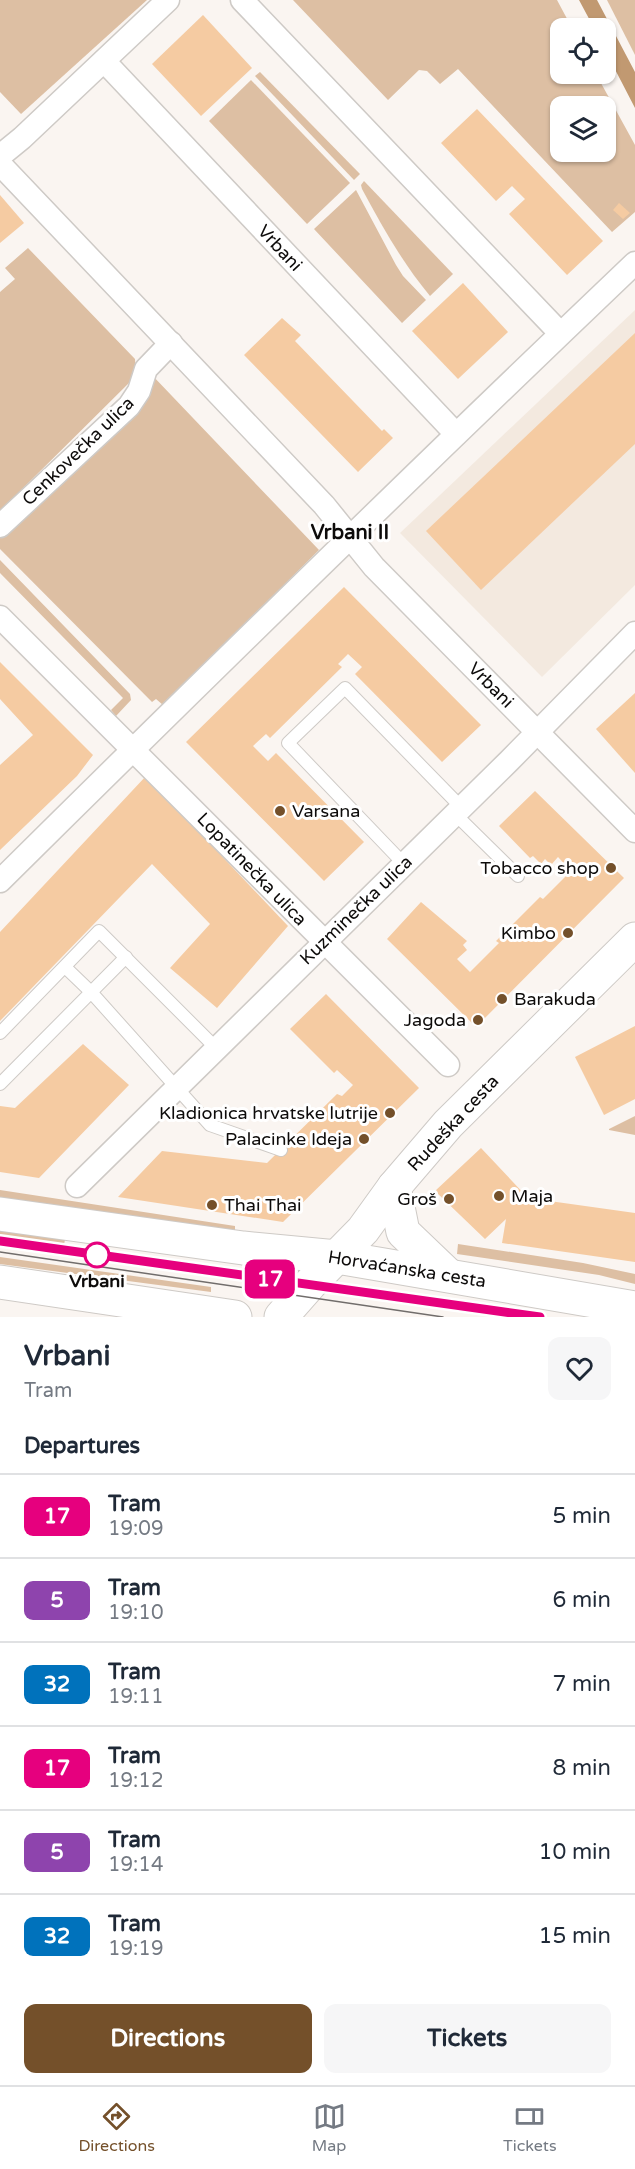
<!DOCTYPE html>
<meta charset="utf-8">
<style>
body{margin:0;font-family:"Varela Round",sans-serif;background:#f6f6f7;color:#1f2937;height:100vh;display:flex;flex-direction:column;font-size:22px;white-space:nowrap}
*{box-sizing:border-box;margin:0}
p{font-size:20px;color:#747a83}
.icon{flex:none;width:33px;height:33px;fill:none;stroke:currentColor;stroke-width:2;stroke-linecap:round;stroke-linejoin:round}
.map{position:relative;height:1317px;overflow:hidden}
.drawer{display:flex;flex-direction:column;background:#fff;flex:1}
.drawer>*{flex:none}
.badge{padding:0 12px;border-radius:9px;font-size:21px;line-height:39px}
.controls{position:absolute;left:550px;top:18px;display:grid;gap:12px}
.controls a{display:grid;place-items:center;width:66px;height:66px;border-radius:12px;background:#fff;box-shadow:0 2px 4px #0004;font-size:30px}
.map>.badge{position:absolute;translate:-50% -50%;box-shadow:0 0 0 3px #fff}
h2{padding:0 24px;font-size:22px;line-height:54px}
.round{display:grid;place-items:center;flex:none;width:63px;height:63px;border-radius:12px;background:#f6f6f7}
.overview{display:flex;align-items:center;justify-content:space-between;height:102px;padding:0 24px}
h1{font-size:28px;font-weight:800;line-height:45px}
.primary-button{display:flex;gap:12px;margin-top:auto;padding:12px 24px}
.primary-button a{flex:1;height:69px;border-radius:12px;background:#74502a;color:#fff;font-size:24px;font-weight:800;line-height:69px;text-align:center}
.primary-button a+a{background:#f6f6f7;color:#1f2937}
ul{padding:0;list-style:none}
li{display:flex;align-items:center;gap:18px;height:84px;padding:0 24px;border-top:2px solid #e0e1e3}
li div{flex:1}
li b{display:block;font-size:22px}
li em{font-style:normal}
li .badge{min-width:66px;font-weight:700;text-align:center}
.menu{display:flex;justify-content:space-around;align-items:center;height:84px;border-top:2px solid #e0e1e3;background:#fff;font-size:16px;color:#747a83}
.menu a{display:grid;justify-items:center;gap:3px}
.menu .on{color:#74502a}
.map>svg:first-child{display:block}
</style>
<div class="map">
<svg width="635" height="1317" viewBox="0 0 635 1317">
<rect width="100%" height="100%" fill="#faf5f1"/>
<!-- built -->
<polygon fill="#f3e9df" points="635,310 635,585 542,677 400,533"/>
<!-- green -->
<g fill="#ddbfa3" fill-rule="evenodd">
<polygon points="0,0 147,0 21,114 0,92"/>
<path d="M293,0h264l15,28h-11v46h35l39,71v67l-23,20 -154,-163 -18,15 -13,-13 -8,-1 -31,30zM561,106h45v46h-45z"/>
<polygon points="607,0 635,0 635,55"/>
<polygon points="260,72 360,174 354,180 255,76"/>
<polygon points="251,80 350,183 307,224 209,121"/>
<path d="M364,181l89,93 -23,22c-28,-34 -47,-68 -68,-107l-1,-4z"/>
<polygon points="356,190 396,265 403,276 426,300 402,323 314,229"/>
<polygon points="28,248 135,359 136,376 0,511 0,292 15,279 5,268"/>
<polygon points="151,374 319,550 163,705 156,699 152,702 0,549 0,534"/>
<polygon points="0,560 130,694 131,700 116,716 111,710 123,698 0,573"/>
<polygon points="635,1116 635,1135 609,1130 609,1129"/>
<polygon points="0,1190 235,1226 235,1234 0,1201"/>
<polygon points="0,1227 66,1236 63,1248 0,1239"/>
<polygon points="458,1244 583,1263 635,1274 635,1284 599,1275 457,1254"/>
<polygon points="0,1257 211,1287 211,1292 0,1264"/>
</g>
<!-- water -->
<polygon fill="#c19971" points="579,0 597,0 635,72 635,108 606,52 606,28 594,28"/>
<!-- building -->
<g fill="#f5cba2">
<polygon points="203,15 252,68 201,116 152,64"/>
<polygon points="477,109 603,241 567,275 509,214 525,199 512,186 496,201 441,143"/>
<polygon points="0,195 24,223 0,243"/>
<polygon points="619,203 630,213 623,219 613,210"/>
<polygon points="463,283 508,332 458,379 412,331"/>
<polygon points="282,318 301,335 295,341 382,431 384,429 393,438 358,472 244,355"/>
<polygon points="635,333 635,444 481,590 426,531"/>
<polygon points="344,587 481,725 442,762 355,674 362,667 348,654 338,664 342,667 270,738 266,734 253,746 268,761 276,753 364,842 324,881 186,742"/>
<polygon points="0,662 93,755 77,776 0,850 0,765 33,735 0,699"/>
<polygon points="635,693 635,773 596,729"/>
<polygon points="146,776 288,926 217,1008 170,968 210,924 152,864 0,1021 0,932"/>
<polygon points="535,791 624,878 476,1027 387,939 421,902 467,941 463,945 467,950 457,959 470,972 499,943 496,941 540,897 543,899 571,871 558,857 551,865 545,859 541,864 533,856 530,858 499,826"/>
<polygon points="326,994 419,1088 283,1222 118,1197 162,1151 267,1163 337,1094 342,1096 353,1085 337,1070 334,1073 290,1029"/>
<polygon points="635,1026 635,1099 604,1115 575,1057"/>
<polygon points="83,1044 129,1085 39,1178 0,1172 0,1106 15,1108"/>
<polygon points="481,1148 528,1198 635,1213 635,1262 502,1243 506,1219 485,1239 435,1191"/>
</g>
<g fill="none" stroke-linecap="round" stroke-linejoin="round">
<defs>
<g id="lane">
<polyline points="455,814 518,876"/>
<polyline points="404,864 288,743 345,688 462,808"/>
<polyline points="65,967 91,992 210,1125 281,1150"/>
<polyline points="0,1033 99,931 216,1048"/>
<polyline points="0,1084 126,957"/>
</g>
<g id="street">
<polyline points="242,0 560,333"/>
<polyline points="104,61 456,434"/>
<polyline points="0,156 22,138 168,0"/>
<polyline points="0,164 324,505 374,567 635,831"/>
<polyline points="0,526 129,406 139,391 146,369 171,343"/>
<polyline points="0,617 448,1065"/>
<path d="M0,881c210,-208 421,-414 635,-618"/>
<polyline points="77,1186 509,761 635,633"/>
</g>
<g id="secondary">
<polyline points="394,1187 403,1232 448,1275"/>
<polyline points="0,1214 243,1248 337,1257 635,1308"/>
<polyline points="0,1282 235,1317"/>
<polyline points="281,1317 310,1284 363,1230 394,1187 448,1124 635,939"/>
</g>
</defs>
<!-- lane casing -->
<use href="#lane" stroke="#cecac6" stroke-width="14"/>
<!-- street casing -->
<use href="#street" stroke="#cecac6" stroke-width="25"/>
<!-- secondary casing -->
<use href="#secondary" stroke="#cecac6" stroke-width="35"/>
<!-- lane -->
<use href="#lane" stroke="#fff" stroke-width="12"/>
<!-- street -->
<use href="#street" stroke="#fff" stroke-width="22"/>
<!-- secondary -->
<use href="#secondary" stroke="#fff" stroke-width="33"/>
<!-- tram -->
<g stroke="#716d6b" stroke-width="1.5">
<polyline points="0,1241 540,1317"/>
<polyline points="0,1252 443,1317"/>
</g>
</g>
<g fill="none" stroke-linecap="round" stroke-linejoin="round">
<defs>
<polyline id="line" points="0,1241 540,1317"/>
</defs>
<!-- line casing -->
<use href="#line" stroke="#fff" stroke-width="14"/>
<!-- line -->
<use href="#line" stroke="#e6007e" stroke-width="9"/>
</g>
<!-- markers -->
<g fill="#74502a" stroke="#fff" stroke-width="2">
<circle cx="280" cy="811" r="6"/>
<circle cx="611" cy="868" r="6"/>
<circle cx="568" cy="933" r="6"/>
<circle cx="502" cy="999" r="6"/>
<circle cx="478" cy="1020" r="6"/>
<circle cx="390" cy="1113" r="6"/>
<circle cx="364" cy="1139" r="6"/>
<circle cx="499" cy="1196" r="6"/>
<circle cx="449" cy="1199" r="6"/>
<circle cx="212" cy="1205" r="6"/>
</g>
<circle fill="#fff" stroke="#e6007e" stroke-width="3" cx="97" cy="1255" r="12"/>
<g text-anchor="middle" stroke-width="6" stroke-linejoin="round" paint-order="stroke">
<!-- street labels -->
<g font-size="18" fill="#0d0b0a" stroke="#fff">
<text transform="translate(280 248) rotate(47)" y="6">Vrbani</text>
<text transform="translate(78 451) rotate(-44)" y="6">Cenkovečka ulica</text>
<text transform="translate(491 685) rotate(45)" y="6">Vrbani</text>
<text transform="translate(252 869) rotate(46)" y="6">Lopatinečka ulica</text>
<text transform="translate(356 910) rotate(-44)" y="6">Kuzminečka ulica</text>
<text transform="translate(453 1123) rotate(-47)" y="6">Rudeška cesta</text>
<text transform="translate(407 1269) rotate(9)" y="6">Horvaćanska cesta</text>
</g>
<!-- poi labels -->
<g font-size="18" fill="#0d0b0a" stroke="#fff" text-anchor="end">
<text x="292" y="817" text-anchor="start">Varsana</text>
<text x="599" y="874">Tobacco shop</text>
<text x="556" y="939">Kimbo</text>
<text x="514" y="1005" text-anchor="start">Barakuda</text>
<text x="466" y="1026">Jagoda</text>
<text x="378" y="1119">Kladionica hrvatske lutrije</text>
<text x="352" y="1145">Palacinke Ideja</text>
<text x="511" y="1202" text-anchor="start">Maja</text>
<text x="437" y="1205">Groš</text>
<text x="224" y="1211" text-anchor="start">Thai Thai</text>
</g>
<!-- stop labels -->
<g font-size="18" font-weight="bold" fill="#0d0b0a" stroke="#fff">
<text x="97" y="1287">Vrbani</text>
</g>
<!-- neighbourhood labels -->
<g font-size="20" font-weight="bold" fill="#0d0b0a" stroke="#fff">
<text x="350" y="539">Vrbani II</text>
</g>
</g>
</svg>
<div class="controls">
<a><svg class="icon" aria-label="locate" viewBox="0 0 24 24"><circle cx="12" cy="12" r="6"/><path d="M12 2v4M12 18v4M2 12h4M18 12h4"/></svg></a>
<a><svg class="icon" aria-label="layers" viewBox="0 0 24 24"><path d="M12 4l9 5-9 5-9-5zM3 14l9 5 9-5"/></svg></a>
</div>
<b class="badge" style="left:270px;top:1279px;background:#e6007e;color:#fff">17</b>
</div>
<section class="drawer">
<div class="overview"><div><h1>Vrbani</h1><p>Tram</p></div><a class="round"><svg class="icon" aria-label="heart" viewBox="0 0 24 24"><path d="M12 20l-8-8c-3-5 5-10 8-4 3-6 11-1 8 4z"/></svg></a></div>
<h2>Departures</h2>
<ul>
<li><span class="badge" style="background:#e6007e;color:#fff">17</span><div><b>Tram</b><p>19:09</p></div><em>5 min</em></li>
<li><span class="badge" style="background:#8e44ad;color:#fff">5</span><div><b>Tram</b><p>19:10</p></div><em>6 min</em></li>
<li><span class="badge" style="background:#0072bc;color:#fff">32</span><div><b>Tram</b><p>19:11</p></div><em>7 min</em></li>
<li><span class="badge" style="background:#e6007e;color:#fff">17</span><div><b>Tram</b><p>19:12</p></div><em>8 min</em></li>
<li><span class="badge" style="background:#8e44ad;color:#fff">5</span><div><b>Tram</b><p>19:14</p></div><em>10 min</em></li>
<li><span class="badge" style="background:#0072bc;color:#fff">32</span><div><b>Tram</b><p>19:19</p></div><em>15 min</em></li>
</ul>
<div class="primary-button"><a>Directions</a><a>Tickets</a></div>
</section>
<nav class="menu">
<a class="on"><svg class="icon" aria-label="directions" viewBox="0 0 24 24"><path d="M12 3l9 9-9 9-9-9zM9 14v-3h6M13 9l2 2-2 2"/></svg>Directions</a>
<a><svg class="icon" aria-label="map" viewBox="0 0 24 24"><path d="M3 6l6-2 6 2 6-2v14l-6 2-6-2-6 2zM9 4v14M15 6v14"/></svg>Map</a>
<a><svg class="icon" aria-label="tickets" viewBox="0 0 24 24"><path d="M3 7h18v10H3zM15 7v10"/></svg>Tickets</a>
</nav>
